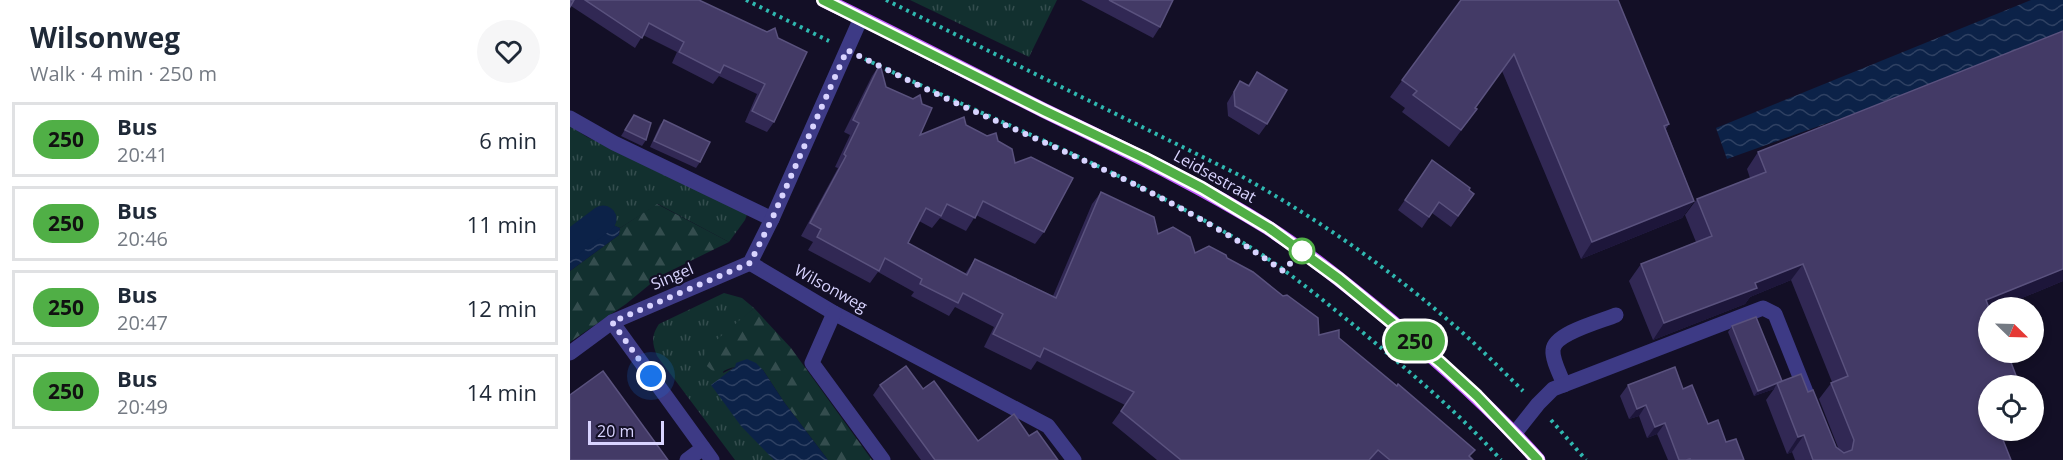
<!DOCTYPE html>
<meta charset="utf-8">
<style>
body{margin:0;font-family:"Open Sans",sans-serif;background:#f6f6f7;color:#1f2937;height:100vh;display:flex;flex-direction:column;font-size:22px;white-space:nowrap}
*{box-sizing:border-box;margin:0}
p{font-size:20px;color:#747a83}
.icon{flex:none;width:33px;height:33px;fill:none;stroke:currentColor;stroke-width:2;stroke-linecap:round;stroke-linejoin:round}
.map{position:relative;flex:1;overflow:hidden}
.sheet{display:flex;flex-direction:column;background:#fff;width:570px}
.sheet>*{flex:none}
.badge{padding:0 12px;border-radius:20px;font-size:21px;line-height:39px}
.needle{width:39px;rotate:113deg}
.controls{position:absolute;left:1408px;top:297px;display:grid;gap:12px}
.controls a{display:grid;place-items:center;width:66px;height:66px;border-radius:50%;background:#fff;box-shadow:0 3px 9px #0003;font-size:30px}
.scale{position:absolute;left:18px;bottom:15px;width:76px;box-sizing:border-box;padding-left:6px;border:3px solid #d9d4ff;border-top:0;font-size:16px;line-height:21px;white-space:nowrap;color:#d9d4ff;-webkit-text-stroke:4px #130f26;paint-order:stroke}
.you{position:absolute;width:30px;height:30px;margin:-15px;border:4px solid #fff;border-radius:50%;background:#1a73e8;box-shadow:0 0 0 9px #1a73e833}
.map>.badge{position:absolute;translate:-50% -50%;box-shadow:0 0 0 3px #fff}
.round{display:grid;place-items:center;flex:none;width:63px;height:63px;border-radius:32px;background:#f6f6f7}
.headline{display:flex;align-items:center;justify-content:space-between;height:102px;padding:0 30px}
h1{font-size:28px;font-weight:700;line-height:45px}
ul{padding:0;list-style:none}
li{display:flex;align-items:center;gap:18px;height:75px;margin:0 12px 9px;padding:0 18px;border:3px solid #e0e1e3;border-radius:0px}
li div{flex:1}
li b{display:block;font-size:22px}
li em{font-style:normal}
li .badge{min-width:66px;font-weight:700;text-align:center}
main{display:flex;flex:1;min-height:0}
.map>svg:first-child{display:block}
</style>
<main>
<section class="sheet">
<div class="headline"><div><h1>Wilsonweg</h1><p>Walk · 4 min · 250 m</p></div><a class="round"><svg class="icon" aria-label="heart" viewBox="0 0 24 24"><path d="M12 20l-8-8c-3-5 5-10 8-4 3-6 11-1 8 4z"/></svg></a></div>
<ul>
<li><span class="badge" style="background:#50af46;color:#111">250</span><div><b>Bus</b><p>20:41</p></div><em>6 min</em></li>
<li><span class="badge" style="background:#50af46;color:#111">250</span><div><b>Bus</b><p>20:46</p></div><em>11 min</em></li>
<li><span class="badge" style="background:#50af46;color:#111">250</span><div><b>Bus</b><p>20:47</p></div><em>12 min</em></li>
<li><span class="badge" style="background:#50af46;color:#111">250</span><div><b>Bus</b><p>20:49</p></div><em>14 min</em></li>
</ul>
</section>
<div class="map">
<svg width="1493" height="460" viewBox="0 0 1493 460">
<defs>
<pattern id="grass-tufts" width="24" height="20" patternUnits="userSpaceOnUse" patternTransform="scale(1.5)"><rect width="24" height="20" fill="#12302f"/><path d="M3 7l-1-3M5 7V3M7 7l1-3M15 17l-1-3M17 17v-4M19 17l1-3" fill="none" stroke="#344d4e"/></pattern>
<pattern id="forest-firs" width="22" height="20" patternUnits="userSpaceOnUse" patternTransform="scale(1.5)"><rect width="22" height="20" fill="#12302f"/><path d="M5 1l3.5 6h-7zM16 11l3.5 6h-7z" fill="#344d4e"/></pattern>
<pattern id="water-waves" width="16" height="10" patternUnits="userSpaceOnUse" patternTransform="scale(1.5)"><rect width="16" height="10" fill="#0c2248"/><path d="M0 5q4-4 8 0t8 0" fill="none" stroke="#2f4163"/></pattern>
</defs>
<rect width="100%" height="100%" fill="#130f26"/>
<!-- grass -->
<g fill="url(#grass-tufts)">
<polygon points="340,0 487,0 459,57"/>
<path d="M0,126l17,11 161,75 -3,8 -16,22 -71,-38 -38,24c-23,-9 -28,-12 -50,0z"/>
<path d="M154,293l18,5 12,10 -18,17 -13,48 12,-6 -23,18 62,75h-39l-78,-104c-5,-13 -6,-20 2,-32z"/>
</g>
<!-- forest -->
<g fill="url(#forest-firs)">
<polygon points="87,204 159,242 90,276 56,304 0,342 0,271 49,235 50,228"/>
<path d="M184,308l37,40 81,112h-44l-44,-58 -21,-32c-8,-1 -17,-3 -25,-3 -17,0 -17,15 -35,-5l3,-13z"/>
</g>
<!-- water -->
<g fill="url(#water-waves)">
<polygon points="1461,0 1493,0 1493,39 1157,159 1146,128"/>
<polygon points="17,219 36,222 50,228 49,235 0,271 0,228"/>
<polygon points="177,359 186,363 193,370 214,402 258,460 204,460 171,426 141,385 165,367 166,363"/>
</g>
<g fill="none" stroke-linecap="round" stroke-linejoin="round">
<!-- canal -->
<polyline stroke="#0c2248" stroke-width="27" points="0,244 33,219"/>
<!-- path -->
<g stroke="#2fb8b0" stroke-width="4" stroke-dasharray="3 4.5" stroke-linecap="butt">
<polyline points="176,0 259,41"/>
<path d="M316,0l355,176c77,43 149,93 215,151 23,20 45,42 67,64"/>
<path d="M295,59c127,61 259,112 380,185 41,25 79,57 116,87 49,41 97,81 140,129"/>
<polyline points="981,420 1016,460"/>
</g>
<!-- minor -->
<g stroke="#3d3a85" stroke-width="15">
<polyline points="0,118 44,143 202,219"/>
<polyline points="180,263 264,313 478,426 504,460"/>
<polyline points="264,313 242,363 313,460"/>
<polyline points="42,322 142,460"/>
<polyline points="0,353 42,322 180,263 202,219 291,18"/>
<path d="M994,385c-3,-9 -12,-25 -11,-35 1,-17 49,-29 63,-35"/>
<polyline points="945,433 968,404 983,389 1193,308 1205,314 1236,392"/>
<polyline points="117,460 133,448"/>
</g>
<!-- major -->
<path stroke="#c25bff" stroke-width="15" d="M254,0c73,35 145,73 219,110 76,37 152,72 224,117 42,27 81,59 119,90 54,45 106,91 152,143"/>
</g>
<!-- wall -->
<g fill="#312854">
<polygon points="0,0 129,0 197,32 204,122 197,132 175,122 187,94 149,76 143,84 102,63 107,52 73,35 65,48 1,6"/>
<polygon points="511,0 603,0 590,27 583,38"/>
<polygon points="891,0 1099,124 1096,129 1124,201 1112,218 1011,259 932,71 905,108 907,109 879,147 832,112 835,108 820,97"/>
<polygon points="1493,31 1493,281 1428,308 1419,308 1450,432 1433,439 1441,460 1225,460 1222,452 1217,454 1196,400 1204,389 1184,396 1158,332 1162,326 1212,381 1238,392 1266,447 1269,450 1249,399 1262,382 1221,280 1180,297 1175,304 1083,340 1059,281 1071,264 1126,242 1115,215 1127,199 1180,178 1177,169 1188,152"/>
<polygon points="310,64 316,87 350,135 396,125 428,141 445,163 474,232 465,244 406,215 396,231 370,218 362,228 349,221 338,243 395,274 405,259 483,296 522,204 531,192 588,234 625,253 657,258 749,335 769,338 903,460 587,460 542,423 555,405 467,361 461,370 414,347 424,327 385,307 379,316 341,296 344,292 308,272 300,283 238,250 243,242 231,236 268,168 265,167 280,135 274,132 302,76"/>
<polygon points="687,72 697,124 689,135 658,116 657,103 670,81 678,85"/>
<polygon points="64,115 76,140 72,146 51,136"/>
<polygon points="94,120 130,162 126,168 80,147 90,125"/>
<polygon points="862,160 904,194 881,227 862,213 852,228 828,210"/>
<polygon points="310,385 353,389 408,441 488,460 351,460 303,395"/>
<polygon points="1058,385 1113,389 1138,424 1174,460 1098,460 1087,434 1077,438 1069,416 1059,419 1050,396"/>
</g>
<!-- shaded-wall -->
<g fill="#1d163a">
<polygon points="1124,201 1112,218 1011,259 1022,242"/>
<polygon points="1233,264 1221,280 1180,297 1175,304 1083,340 1094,323 1185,283"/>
<polygon points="1493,269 1493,281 1428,308 1419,308 1416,300"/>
<polygon points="1212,381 1207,383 1204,389 1184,396 1188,391"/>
<polygon points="1076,405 1069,416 1059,419 1067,409"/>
<polygon points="1095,423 1087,434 1077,438 1085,427"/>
<polygon points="1428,430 1452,430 1450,432 1417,446"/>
<polygon points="1234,435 1222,452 1217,454 1228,437"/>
</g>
<!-- building -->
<g fill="#433a66" stroke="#5a527e" stroke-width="1.5">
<polygon points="0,0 4,0 0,7"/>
<polygon points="15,0 129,0 197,32 205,28 208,38 237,52 204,122 182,111 195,84 154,65 150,73 109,52 114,42 79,23 72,38"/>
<polygon points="539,0 603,0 590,27"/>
<polygon points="891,0 1048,0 1099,124 1094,126 1124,201 1022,242 944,54 905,108 907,109 891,130 843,95 847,91 832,80"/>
<polygon points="1493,31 1493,269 1416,300 1419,308 1419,352 1437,352 1450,386 1419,386 1419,430 1429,430 1441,460 1243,460 1234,435 1228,437 1207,383 1231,374 1238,392 1243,390 1266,447 1274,453 1282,450 1284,440 1261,383 1278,376 1233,264 1185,283 1187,288 1094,323 1071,264 1142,236 1127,199 1196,172 1188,152"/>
<polygon points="310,64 316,87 343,99 350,95 352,104 362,108 350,135 394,117 396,125 417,136 426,133 428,141 442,149 445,163 461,157 503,178 474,232 413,201 405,218 377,204 371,216 356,208 338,243 397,275 405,259 486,298 531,192 584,217 588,234 603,227 620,237 625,253 639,246 656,255 657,258 683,272 713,296 717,295 748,318 749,335 769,330 769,338 827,386 828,384 905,450 899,456 903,460 820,460 808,450 799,460 611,460 551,411 564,392 474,348 470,357 423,334 433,314 393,293 388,303 350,284 352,279 315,258 309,271 247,237 251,229 240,223 276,156 274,154 289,123 283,120"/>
<polygon points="687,72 717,90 697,124 665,106 664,92 670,81 679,86"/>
<polygon points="64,115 81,123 76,140 55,130"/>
<polygon points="94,120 140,142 130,162 84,141"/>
<polygon points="862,160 900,188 899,190 904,194 888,216 869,202 859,217 835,200"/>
<polygon points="1186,317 1212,381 1188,391 1162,326"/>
<polygon points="336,366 353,389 364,381 408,441 444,414 459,436 467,431 488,460 365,460 310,385"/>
<polygon points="1105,367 1113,389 1122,385 1138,424 1148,420 1156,442 1166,439 1174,460 1120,460 1120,459 1116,460 1109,460 1095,423 1085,427 1076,405 1067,409 1058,385"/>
<polygon points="33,371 98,460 0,460 0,395"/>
</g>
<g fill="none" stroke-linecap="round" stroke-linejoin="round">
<defs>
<polyline id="line" points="253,0 475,111 574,158 632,188 699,228 769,279 871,363 907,396 968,460"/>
</defs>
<!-- line casing -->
<use href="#line" stroke="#fff" stroke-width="14"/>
<!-- line -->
<use href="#line" stroke="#50af46" stroke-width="9"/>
<!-- walk -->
<path stroke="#d9d4ff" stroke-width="6" stroke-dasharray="0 10.8" d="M81,376l-39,-54 138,-59 22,-44 75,-169c37,18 74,37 111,54 111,50 225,96 325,167l19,-20"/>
</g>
<!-- markers -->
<circle fill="#fff" stroke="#50af46" stroke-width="3" cx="732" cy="251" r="12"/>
<g text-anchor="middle" stroke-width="4.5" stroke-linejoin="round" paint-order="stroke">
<!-- street labels -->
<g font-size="16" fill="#d9d4ff" stroke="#130f26">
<text transform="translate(645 176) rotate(29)" y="6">Leidsestraat</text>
<text transform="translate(102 276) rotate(-23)" y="6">Singel</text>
<text transform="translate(261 288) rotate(29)" y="6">Wilsonweg</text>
</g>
</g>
</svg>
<div class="controls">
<a><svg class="needle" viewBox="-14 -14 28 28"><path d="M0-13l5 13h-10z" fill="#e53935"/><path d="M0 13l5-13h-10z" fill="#747a83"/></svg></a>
<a><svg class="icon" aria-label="locate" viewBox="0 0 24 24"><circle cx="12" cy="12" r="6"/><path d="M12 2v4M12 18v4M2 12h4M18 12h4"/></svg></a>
</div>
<div class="scale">20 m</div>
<div class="you" style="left:81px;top:376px"></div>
<b class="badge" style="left:845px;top:341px;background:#50af46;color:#111">250</b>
</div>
</main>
